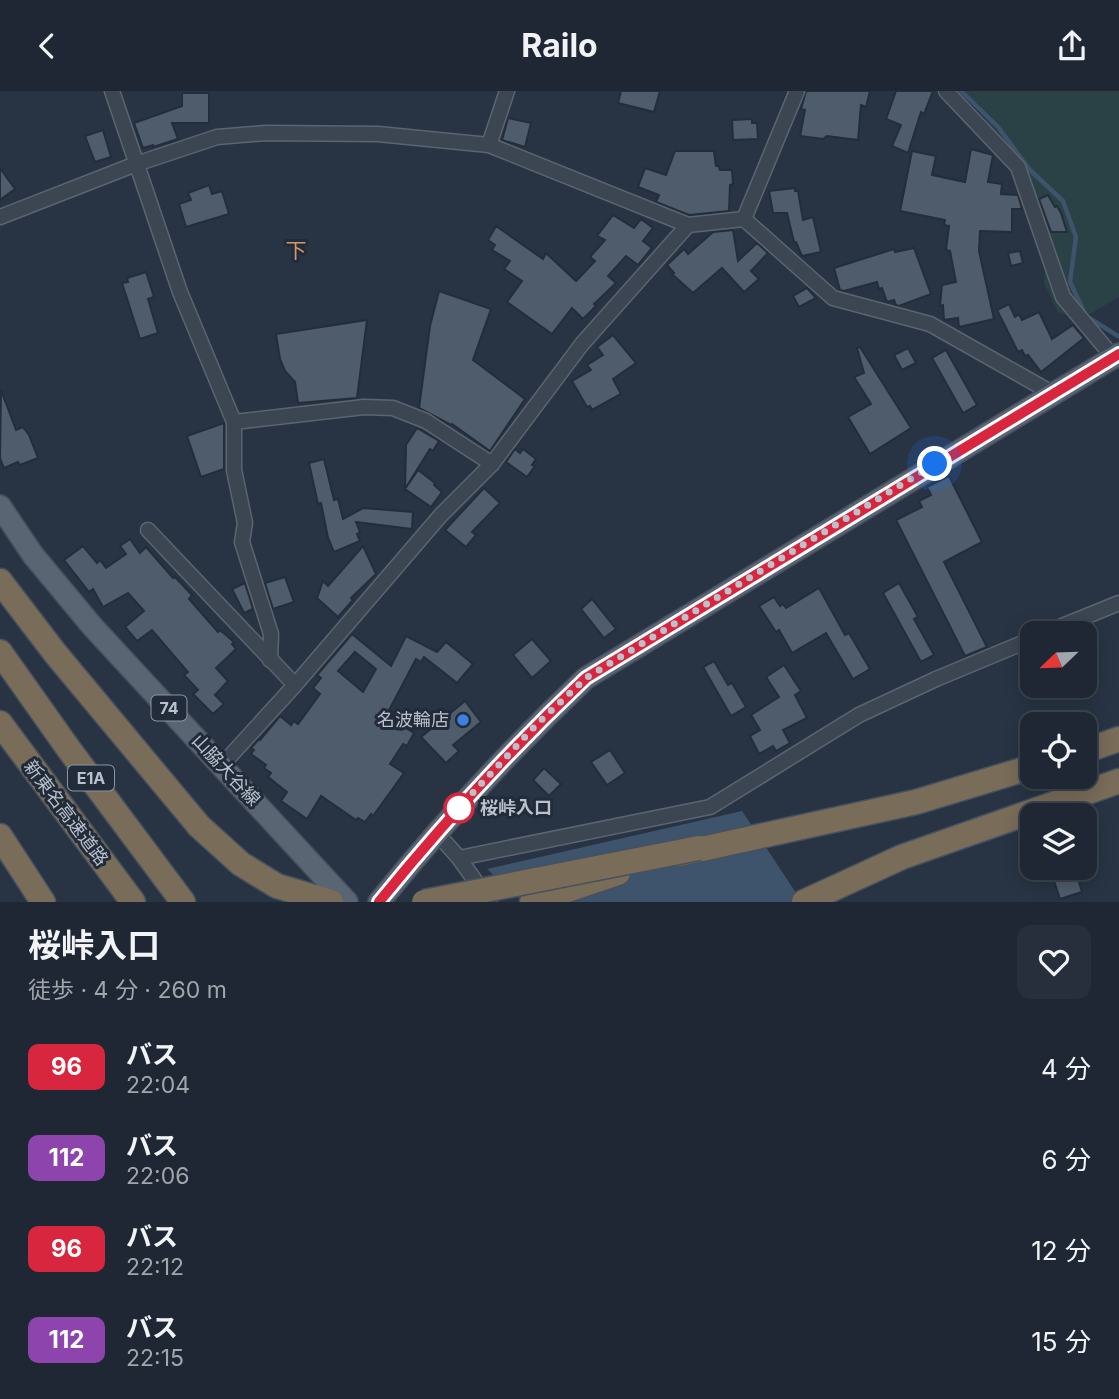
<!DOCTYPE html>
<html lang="ja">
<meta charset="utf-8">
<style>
body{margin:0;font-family:Inter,"Noto Sans JP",sans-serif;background:#262f3b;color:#f1f3f6;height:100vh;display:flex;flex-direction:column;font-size:26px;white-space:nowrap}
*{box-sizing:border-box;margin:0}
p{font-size:23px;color:#a1a5ac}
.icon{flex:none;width:38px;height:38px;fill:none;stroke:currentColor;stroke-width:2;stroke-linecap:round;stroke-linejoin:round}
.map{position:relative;height:811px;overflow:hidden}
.drawer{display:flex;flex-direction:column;background:#1e2733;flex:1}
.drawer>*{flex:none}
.badge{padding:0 14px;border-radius:10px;font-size:24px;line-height:46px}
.needle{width:46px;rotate:247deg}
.tools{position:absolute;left:1020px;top:530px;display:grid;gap:14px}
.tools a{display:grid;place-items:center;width:77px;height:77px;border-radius:14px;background:#1e2733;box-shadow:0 4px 18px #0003,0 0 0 2px #3c444e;font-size:35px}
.you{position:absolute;width:35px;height:35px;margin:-18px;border:5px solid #fff;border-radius:50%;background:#1a73e8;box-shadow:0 0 0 10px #1a73e833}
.map>.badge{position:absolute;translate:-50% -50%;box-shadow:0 0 0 4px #fff}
.round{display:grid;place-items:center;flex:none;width:74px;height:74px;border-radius:14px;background:#262f3b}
.summary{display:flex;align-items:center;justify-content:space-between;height:119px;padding:0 28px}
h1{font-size:33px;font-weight:700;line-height:52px}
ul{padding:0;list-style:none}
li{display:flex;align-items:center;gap:21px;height:91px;padding:0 28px}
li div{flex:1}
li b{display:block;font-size:26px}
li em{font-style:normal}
li .badge{min-width:77px;font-weight:700;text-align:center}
header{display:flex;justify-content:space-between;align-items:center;height:91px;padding:0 28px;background:#1e2733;font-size:32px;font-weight:700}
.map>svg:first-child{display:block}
</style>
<header><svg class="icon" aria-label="back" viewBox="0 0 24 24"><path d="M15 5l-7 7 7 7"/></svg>Railo<svg class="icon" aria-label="share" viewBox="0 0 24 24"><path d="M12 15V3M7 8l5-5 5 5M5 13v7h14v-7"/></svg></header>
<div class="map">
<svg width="1119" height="811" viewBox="0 0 1119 811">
<rect width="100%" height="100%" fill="#283444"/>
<!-- green -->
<polygon fill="#2a4245" points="964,0 1119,0 1119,206 1079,229 1058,221 1044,192 1047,148 1010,61"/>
<!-- water -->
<polygon fill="#3e536c" points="742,720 802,811 523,811 487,778"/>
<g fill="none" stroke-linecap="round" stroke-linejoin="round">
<!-- stream -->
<polyline stroke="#3e536c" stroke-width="4.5" points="961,0 998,36 1030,79 1063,110 1076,146 1070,191 1086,225 1118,245"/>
</g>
<!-- building -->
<g fill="#4e5c6c" stroke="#232d3b" stroke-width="2" fill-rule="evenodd">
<polygon points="621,0 660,0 654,21 618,12"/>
<polygon points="806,0 870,0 866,16 861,14 858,49 827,45 823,48 800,45 805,19 801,18"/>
<polygon points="896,0 933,0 924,23 921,21 908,62 892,55 901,34 886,28"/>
<polygon points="182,2 209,2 209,32 172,32 178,48 153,56 153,54 143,57 134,32 182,15"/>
<polygon points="508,27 531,32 525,56 502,49"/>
<polygon points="752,28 752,32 757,32 758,48 733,49 732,29"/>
<polygon points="103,39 111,66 95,71 85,45"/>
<polygon points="971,58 993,64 988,91 1002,93 1001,103 1018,104 1022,118 1012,118 1012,141 980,140 979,160 994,228 959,236 958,227 944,229 943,214 940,215 942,194 956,191 950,160 946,159 949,135 944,134 945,129 900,120 912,60 936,65 932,84 965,91"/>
<polygon points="675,60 714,60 716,75 719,75 720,79 732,79 733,93 730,94 729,120 689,124 656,111 659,104 638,96 645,77 666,84"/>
<polygon points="0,77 15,98 0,109"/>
<polygon points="209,94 212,103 222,100 229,123 186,136 179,113 191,109 188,102"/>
<polygon points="795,97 795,100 798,100 803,129 813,126 821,161 802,165 796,151 794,151 787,122 773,122 769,100"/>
<polygon points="1048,104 1055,116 1057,115 1061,122 1067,141 1051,141 1039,108"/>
<polygon points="613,124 634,137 641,128 653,137 643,150 652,157 638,174 626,165 608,185 616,192 594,213 596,215 583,228 572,217 552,243 507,211 522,190 504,178 510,170 492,159 495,154 488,149 496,135 543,168 546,162 576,190 595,170 590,166 605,149 597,145"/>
<polygon points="733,139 738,170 757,152 768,162 751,180 759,188 744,201 722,177 693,202 672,183 674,182 667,174 684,158 688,163 713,141"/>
<polygon points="914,157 931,203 899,215 896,214 894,209 887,211 882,197 879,198 877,191 844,200 840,199 834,177 894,158 895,161"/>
<polygon points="1020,160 1023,172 1011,175 1008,162"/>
<polygon points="146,181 154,206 148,208 158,242 140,248 122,192 128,191 127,187"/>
<polygon points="807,197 816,207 799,216 793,205"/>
<polygon points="439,200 491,218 473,269 525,308 490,360 452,333 451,334 419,317 430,235"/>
<polygon points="1009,213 1015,226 1019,223 1022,229 1039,221 1052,248 1073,234 1084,247 1041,281 1028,264 1025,265 1022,259 1018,261 997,219"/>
<polygon points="367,229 357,307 298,312 295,291 285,280 280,268 276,243"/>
<polygon points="613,244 636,272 613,288 621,303 592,319 590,315 587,316 572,290 591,279 587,274 603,264 597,256"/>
<polygon points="860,256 911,337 870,363 848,326 871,313 854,286 864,282 857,257"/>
<polygon points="908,257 916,272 902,279 894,264"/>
<polygon points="946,259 977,314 963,322 932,267"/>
<polygon points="1,299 16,339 23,336 29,344 38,367 20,374 18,371 4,377 0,367"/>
<polygon points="224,332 224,378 201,386 187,345"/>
<polygon points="417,337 439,350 433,360 430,358 405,398 406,354"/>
<polygon points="515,358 520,362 523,358 536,368 532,374 535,375 527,386 506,371"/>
<polygon points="324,368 334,409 338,408 343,428 363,417 413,421 412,438 356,431 360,441 357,443 360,450 334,461 328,447 321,412 318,413 309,372"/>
<polygon points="418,379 435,392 434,394 442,401 431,416 405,398"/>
<polygon points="949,385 982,451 944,471 987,556 965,565 896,429 922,416 919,410 931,404 927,396"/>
<polygon points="484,397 500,412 472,441 476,444 466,456 445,439"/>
<polygon points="130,448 140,462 146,456 173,487 175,486 192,504 189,508 218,541 220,539 234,551 232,553 236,558 216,577 228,590 215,604 224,613 213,623 193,603 198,599 184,584 188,581 152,539 137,550 125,536 144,520 128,502 103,516 93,498 89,501 64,469 83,455 97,472 100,469 106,477 126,463 120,455"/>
<polygon points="363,455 376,483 351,507 353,509 338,526 317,507 323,490 328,495"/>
<polygon points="285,486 294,511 273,518 265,492"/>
<polygon points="245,492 253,518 244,522 232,498"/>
<polygon points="899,492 918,526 914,528 934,564 921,571 883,502"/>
<polygon points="819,497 845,544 849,542 870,578 853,588 826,542 792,562 779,539 776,541 759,515 774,506 780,515 783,513 786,517"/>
<polygon points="592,508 616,538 604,547 581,518"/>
<path d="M352,543l39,32 15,-30 31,16 9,-10 27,22 -16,19 -33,-26 -3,5 -5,-3 -30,57 28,17 -7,13 -4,-2 -13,20 14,9 -31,43 -2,-2 -6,8 -7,-4 -2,2 -35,-24 -14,23 -26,-18 6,-9 -19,-15 3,-4 -7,-5 2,-3 -15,-11 3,-4 -3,-2 8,-9 1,1 20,-24 11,9 3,-4 4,3 22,-30 -7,-6 8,-10 -4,-3zM355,561l21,17 -13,23 -25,-21z"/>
<polygon points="532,548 551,570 532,587 513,564"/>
<polygon points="714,570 728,594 732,592 746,616 731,625 703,576"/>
<polygon points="784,574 801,600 795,604 807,627 783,639 790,652 776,660 773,655 759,663 750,645 760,639 751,624 779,606 766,586"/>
<polygon points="465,610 481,631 453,654 459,660 446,672 421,646"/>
<polygon points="610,659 625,682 607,694 591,671"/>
<polygon points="544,677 561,693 549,705 533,689"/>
<polygon points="1075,777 1082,801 1060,808 1052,784"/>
</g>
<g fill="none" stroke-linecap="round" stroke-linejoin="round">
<defs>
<g id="minor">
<polyline points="112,0 180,201 234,331 234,379 245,432 242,451 271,543 270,569"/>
<polyline points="946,0 1018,76 1063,206 1113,266"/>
<polyline points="489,54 507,0"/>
<polyline points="0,126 136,73 217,46 266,42 378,43 489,54 688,134 744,128 833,207 930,233 1052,302"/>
<polyline points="744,128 797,0"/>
<polyline points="234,331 364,316 393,317 426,330 492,373"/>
<polyline points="148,439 295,594"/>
<polyline points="1045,542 1119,512"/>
<polyline points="222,674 295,594 441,424 492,373 582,253 688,134"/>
<polyline points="436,741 459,767 490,811"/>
<polyline points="459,767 710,716 859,624 936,588 1032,548"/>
</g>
<g id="primary">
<polyline points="0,415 33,464 92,535 347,811"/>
<path d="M379,811c64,-79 133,-154 207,-224l533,-324"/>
</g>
<g id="motorway">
<polyline points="0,490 55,562 199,735 241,773 277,795 331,811"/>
<polyline points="0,561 68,657 183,811"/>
<polyline points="0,632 133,811"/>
<polyline points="1085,660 1119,648"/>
<polyline points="0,745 43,811"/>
<polyline points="679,763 916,711 1032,676"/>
<polyline points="532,811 618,782"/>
<polyline points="804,811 902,766 1119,690"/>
</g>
</defs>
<!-- minor casing -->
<use href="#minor" stroke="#5b6471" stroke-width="17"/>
<!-- primary casing -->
<use href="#primary" stroke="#464f5d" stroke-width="24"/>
<!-- motorway casing -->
<use href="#motorway" stroke="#47515e" stroke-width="27"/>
<!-- minor -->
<use href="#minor" stroke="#3c4653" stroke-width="14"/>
<!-- primary -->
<use href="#primary" stroke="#5a6573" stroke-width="21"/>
<!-- motorway -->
<use href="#motorway" stroke="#796c59" stroke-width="24"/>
<defs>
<polyline id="motorway-bridge" points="424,811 699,757"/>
</defs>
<!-- motorway-bridge casing -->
<use href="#motorway-bridge" stroke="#47515e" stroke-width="27" stroke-linecap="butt"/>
<!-- motorway-bridge -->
<use href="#motorway-bridge" stroke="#796c59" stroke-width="24"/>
</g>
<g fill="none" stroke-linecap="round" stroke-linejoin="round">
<defs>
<path id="line" d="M379,811c64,-79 133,-154 207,-224l533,-324"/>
</defs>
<!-- line casing -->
<use href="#line" stroke="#fff" stroke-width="16"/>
<!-- line -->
<use href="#line" stroke="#d7263d" stroke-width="10"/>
<!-- walk -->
<polyline stroke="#bac1cd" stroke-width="7" stroke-dasharray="0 12.6" points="459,717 453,723 538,632 586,587 935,373"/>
</g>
<!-- markers -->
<circle fill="#3f7fe0" stroke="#212b39" stroke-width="2.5" cx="463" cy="629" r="7"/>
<circle fill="#fff" stroke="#d7263d" stroke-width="3.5" cx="459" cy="717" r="14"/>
<g text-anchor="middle" stroke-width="6" stroke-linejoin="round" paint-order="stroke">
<!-- shield labels -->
<g fill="#212b39" stroke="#8c94a1" stroke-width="2">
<rect x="151.5" y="604.5" width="35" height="25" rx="5"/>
<rect x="68" y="674.5" width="46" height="25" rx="5"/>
</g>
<g font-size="16" font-weight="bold" fill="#bac1cd">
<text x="169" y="623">74</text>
<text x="91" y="693">E1A</text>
</g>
<!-- poi labels -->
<g font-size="18" fill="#bac1cd" stroke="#212b39" text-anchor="end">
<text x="449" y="635">名波輪店</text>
</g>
<!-- street labels -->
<g font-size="18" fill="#bac1cd" stroke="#212b39">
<text transform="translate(226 679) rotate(47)" y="6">山脇大谷線</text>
<text transform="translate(66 722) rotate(53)" y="6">新東名高速道路</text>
</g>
<!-- stop labels -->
<g font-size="18" font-weight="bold" fill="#bac1cd" stroke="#212b39" text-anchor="start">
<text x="480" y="723">桜峠入口</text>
</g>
<!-- quarter labels -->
<g font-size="21" fill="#d6976b" stroke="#212b39">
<text x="296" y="167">下</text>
</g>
</g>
</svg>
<div class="tools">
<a><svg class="needle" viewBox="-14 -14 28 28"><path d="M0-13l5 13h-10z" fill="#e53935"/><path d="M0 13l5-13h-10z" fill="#a1a5ac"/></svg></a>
<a><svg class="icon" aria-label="locate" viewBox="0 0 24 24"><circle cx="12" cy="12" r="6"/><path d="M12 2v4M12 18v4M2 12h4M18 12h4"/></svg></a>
<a><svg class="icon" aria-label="layers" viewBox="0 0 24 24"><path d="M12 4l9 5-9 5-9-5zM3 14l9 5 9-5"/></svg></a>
</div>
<div class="you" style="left:935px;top:373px"></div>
</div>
<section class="drawer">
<div class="summary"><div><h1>桜峠入口</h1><p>徒歩 · 4 分 · 260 m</p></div><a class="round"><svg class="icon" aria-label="heart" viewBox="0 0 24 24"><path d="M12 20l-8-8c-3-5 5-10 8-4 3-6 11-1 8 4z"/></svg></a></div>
<ul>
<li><span class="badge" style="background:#d7263d;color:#fff">96</span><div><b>バス</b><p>22:04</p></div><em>4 分</em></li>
<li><span class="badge" style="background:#8e44ad;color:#fff">112</span><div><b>バス</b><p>22:06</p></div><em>6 分</em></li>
<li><span class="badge" style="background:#d7263d;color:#fff">96</span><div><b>バス</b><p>22:12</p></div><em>12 分</em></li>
<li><span class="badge" style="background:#8e44ad;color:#fff">112</span><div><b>バス</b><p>22:15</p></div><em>15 分</em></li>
</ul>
</section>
